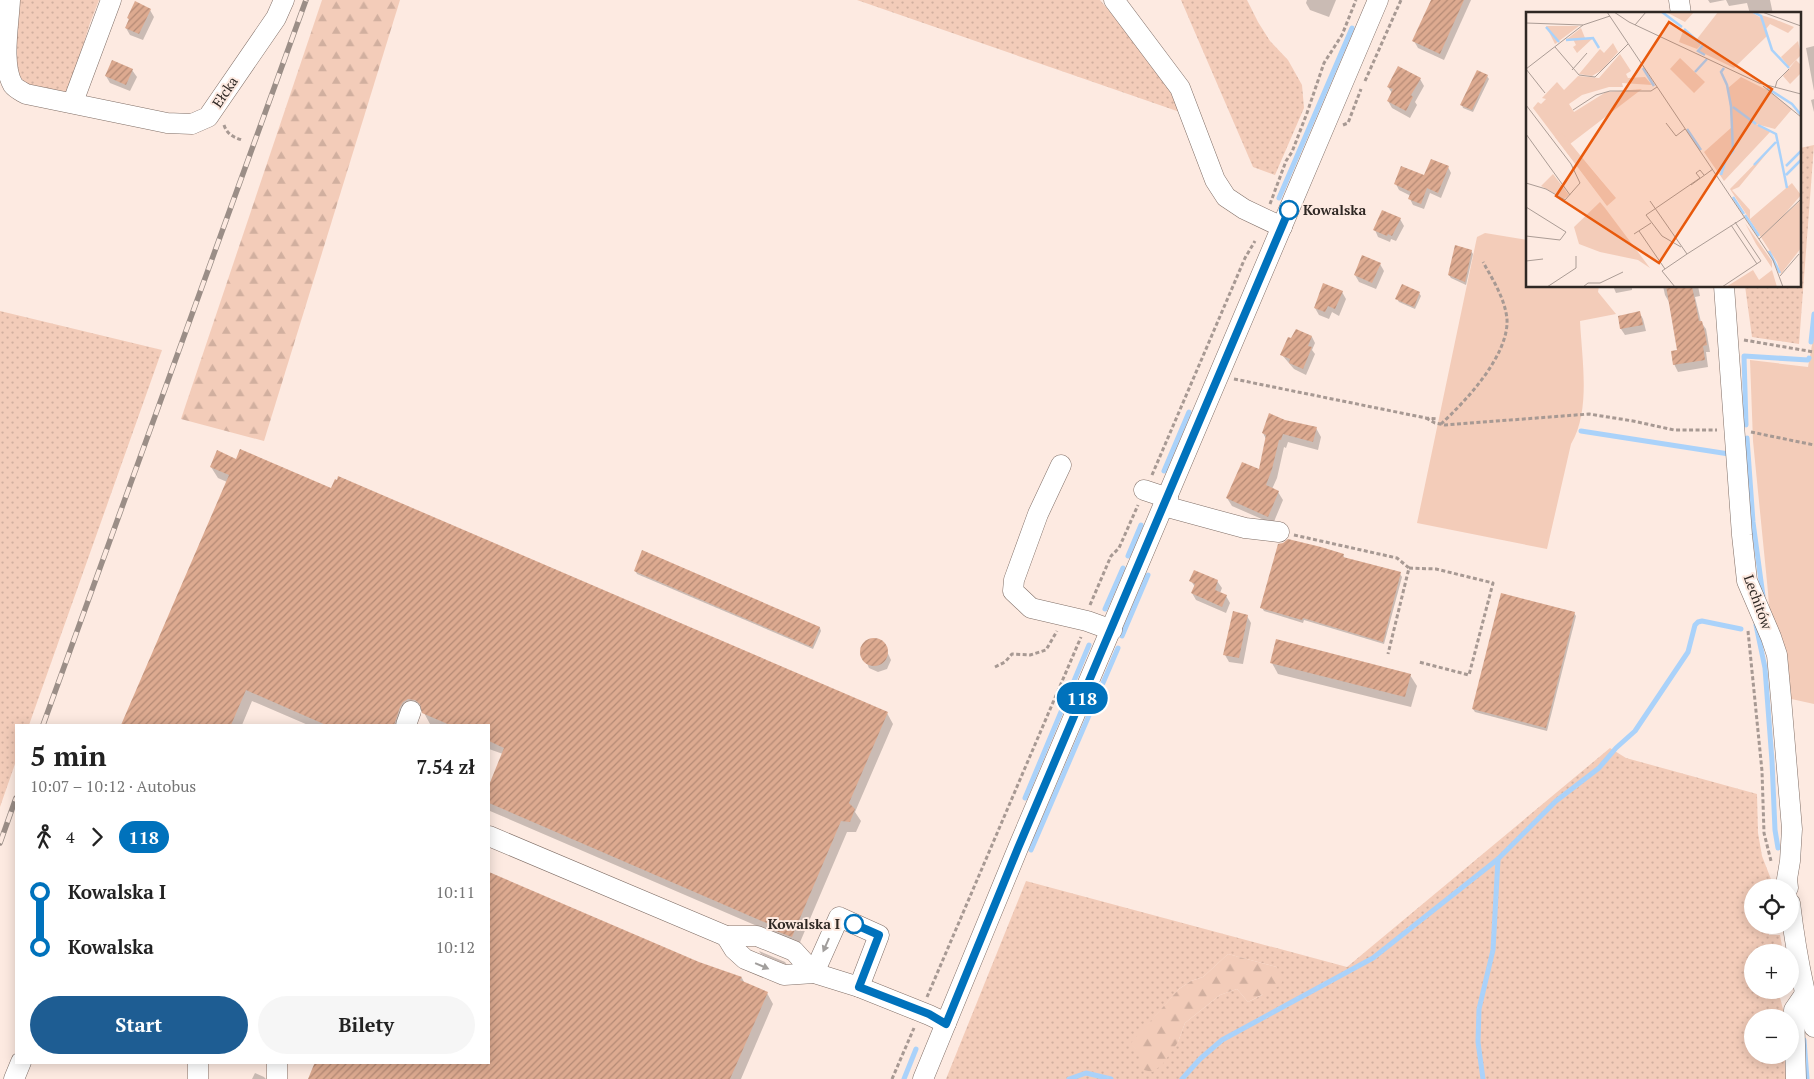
<!DOCTYPE html>
<html lang="pl">
<meta charset="utf-8">
<style>
body{margin:0;font-family:"PT Serif",serif;background:#f6f6f6;color:#222;height:100vh;display:flex;flex-direction:column;font-size:19px;white-space:nowrap}
*{box-sizing:border-box;margin:0}
p{font-size:16px;color:#767676}
.icon{flex:none;width:28px;height:28px;fill:none;stroke:currentColor;stroke-width:2;stroke-linecap:round;stroke-linejoin:round}
.map{position:relative;flex:1;overflow:hidden}
.side{position:absolute;left:15px;top:724px;width:475px;height:340px;display:flex;flex-direction:column;background:#fff;border-radius:0px;box-shadow:0 2px 12px #0003}
.side>*{flex:none}
.badge{padding:0 10px;border-radius:16px;font-size:18px;line-height:32px}
.tools{position:absolute;left:1744px;top:879px;display:grid;gap:10px}
.tools a{display:grid;place-items:center;width:55px;height:55px;border-radius:50%;background:#fff;box-shadow:0 2px 12px #0003;font-size:25px}
.map>.badge{position:absolute;translate:-50% -50%;box-shadow:0 0 0 2px #fff}
.legs{display:flex;align-items:center;gap:8px;height:55px;padding:0 15px;font-size:16px}
.legs p{margin-inline-start:auto}
.headline{display:flex;align-items:center;justify-content:space-between;height:85px;padding:0 15px}
h1{font-size:28px;font-weight:700;line-height:38px}
.action{display:flex;gap:10px;margin-top:auto;padding:10px 15px}
.action a{flex:1;height:58px;border-radius:30px;background:#1e5d93;color:#fff;font-size:20px;font-weight:700;line-height:58px;text-align:center}
.action a+a{background:#f6f6f6;color:#222}
ul{padding:0 15px;list-style:none}
li{display:flex;align-items:center;gap:18px;height:55px;font-size:19px}
li i{display:grid;place-items:center;width:8px;height:100%;margin:0 6px;background:currentColor}
li i::after{content:'';width:12px;height:12px;margin:-6px;border:4px solid;border-radius:50%;background:#fff}
li p{margin-inline-start:auto}
li:first-child i{background:linear-gradient(#0000 50%,currentColor 0)}
li:last-child i{background:linear-gradient(currentColor 50%,#0000 0)}
.map>svg:first-child{display:block}
</style>
<div class="map">
<svg width="1814" height="1079" viewBox="0 0 1814 1079">
<defs>
<pattern id="grass-dots" width="8" height="8" patternUnits="userSpaceOnUse" patternTransform="scale(1.25)"><rect width="8" height="8" fill="#f3ccb9"/><path d="M2 2h.1M6 6h.1" fill="none" stroke="#d1af9f" stroke-width="1.8" stroke-linecap="round"/></pattern>
<pattern id="forest-firs" width="22" height="20" patternUnits="userSpaceOnUse" patternTransform="scale(1.25)"><rect width="22" height="20" fill="#f3ccb9"/><path d="M5 1l3.5 6h-7zM16 11l3.5 6h-7z" fill="#d1af9f"/></pattern>
<pattern id="building-hatch" width="6" height="6" patternUnits="userSpaceOnUse" patternTransform="scale(1.25)"><rect width="6" height="6" fill="#ddaa90"/><path d="M-1 1l2-2M0 6l6-6M5 7l2-2" fill="none" stroke="#b48a75"/></pattern>
</defs>
<rect width="100%" height="100%" fill="#fdeae1"/>
<!-- grass -->
<g fill="url(#grass-dots)" fill-rule="evenodd">
<path d="M16,0h83l-9,23 -21,68 -8,4c-9,-3 -26,-6 -34,-11 -19,-12 -11,-64 -11,-84z"/>
<polygon points="857,0 1100,0 1200,119"/>
<polygon points="1181,0 1247,0 1258,22 1270,41 1288,60 1302,85 1304,108 1275,175 1253,167"/>
<polygon points="1814,145 1799,344 1752,337 1745,286 1800,286 1800,148"/>
<polygon points="0,311 162,350 29,725 16,725 16,761 0,807"/>
<path d="M1610,748l16,10 131,36 1,39 4,23 12,31 -22,1v37h16l1,10h11l3,17h-31v38h26l6,23 -8,1v3l-24,1v37h34l3,24h-843l80,-198 321,86zM1228,954l49,13 -15,28 -14,7 -11,-13 -17,6 -35,28 -7,19 -37,15 -3,-6 -7,-7 48,-55 12,-8 12,-4z"/>
</g>
<!-- forest -->
<g fill="url(#forest-firs)">
<polygon points="322,0 400,0 264,441 181,419"/>
<path d="M1228,954l49,13 5,15 -5,5 -29,15 -11,-13 -17,6 -35,28 -7,19 -16,23 -10,7 -8,-2 -5,-5c2,-11 -1,-14 -9,-21l49,-55 12,-8 12,-4z"/>
</g>
<!-- park -->
<g fill="#f3ccb9">
<path d="M1485,233l43,7v46h71l-1,6 18,22 -36,7c2,39 11,89 -9,123l-24,105 -130,-26 60,-286z"/>
<polygon points="1814,334 1814,704 1787,698 1770,620 1768,592 1753,441 1750,360 1808,367"/>
</g>
<!-- shadow -->
<g fill="#0003">
<polygon points="1307,0 1336,0 1329,17 1310,10 1306,3"/>
<polygon points="1432,0 1471,0 1444,60 1418,48 1414,41"/>
<polygon points="1708,0 1725,0 1710,3"/>
<polygon points="1726,0 1770,0 1773,14 1750,14 1747,3 1729,6"/>
<polygon points="150,10 154,17 143,40 130,35 126,28 129,20 128,18"/>
<polygon points="1814,46 1814,91 1806,48"/>
<polygon points="132,70 137,77 130,91 110,83 106,76"/>
<polygon points="1487,76 1489,79 1473,112 1463,108 1462,105"/>
<polygon points="1420,79 1424,86 1415,102 1417,105 1410,118 1392,108 1388,101 1392,93 1388,87"/>
<polygon points="1814,99 1814,112 1811,100"/>
<polygon points="1448,167 1451,173 1441,198 1430,193 1424,209 1413,205 1410,199 1411,196 1399,190 1396,184 1425,177"/>
<polygon points="1400,219 1404,226 1396,241 1391,239 1390,242 1378,237 1375,230"/>
<polygon points="1471,251 1473,254 1466,285 1451,278 1449,275"/>
<polygon points="1380,264 1384,271 1376,289 1359,282 1355,275"/>
<polygon points="1613,286 1632,286 1632,290 1616,293"/>
<polygon points="1663,286 1698,286 1700,296 1695,297 1701,322 1706,329 1710,352 1706,352 1708,367 1678,372 1674,364 1679,351 1669,302 1665,295"/>
<polygon points="1342,292 1346,299 1339,316 1332,312 1329,319 1319,315 1315,308"/>
<polygon points="1419,293 1421,296 1415,309 1399,302 1397,299"/>
<polygon points="1639,312 1643,319 1646,331 1625,335 1621,329"/>
<polygon points="1296,330 1312,337 1315,343 1312,350 1315,354 1306,375 1294,369 1282,355"/>
<polygon points="1284,421 1316,428 1321,437 1318,450 1288,442 1286,448 1284,447 1277,478 1272,489 1278,492 1283,500 1273,524 1232,506 1227,498 1260,471 1266,439 1263,433"/>
<polygon points="237,460 332,489 887,713 893,724 855,812 861,821 856,832 847,832 798,947 764,929 490,811 489,788 503,754 489,749 489,725 433,725 430,724 423,711 415,710 403,725 308,725 252,701 242,725 123,725 227,482 218,478 211,467"/>
<polygon points="1343,555 1345,559 1400,574 1402,577 1384,644 1304,620 1303,623 1264,611 1262,608"/>
<polygon points="635,570 820,628 821,631 813,649 637,574"/>
<polygon points="1191,581 1217,581 1222,588 1220,593 1226,596 1230,603 1226,613 1196,600 1192,593 1195,587"/>
<polygon points="1574,613 1576,616 1547,731 1475,712 1473,709"/>
<polygon points="1247,616 1251,623 1243,664 1229,662 1225,655"/>
<polygon points="874,639 883,643 891,660 887,669 878,672 869,668 862,651 865,643"/>
<polygon points="1272,663 1410,675 1417,686 1411,707 1278,674"/>
<polygon points="489,873 698,964 742,978 745,984 767,993 773,1004 741,1079 309,1079 489,1062"/>
<polygon points="759,951 785,962 787,965 761,954"/>
<polygon points="255,1073 264,1077 266,1079 252,1079"/>
</g>
<g fill="none" stroke-linecap="round" stroke-linejoin="round">
<!-- stream -->
<g stroke="#aad2fa" stroke-width="5">
<polyline points="1279,198 1352,28"/>
<polyline points="1811,342 1814,314"/>
<polyline points="1746,425 1744,356 1808,360 1809,358"/>
<polyline points="1581,431 1729,454"/>
<polyline points="1747,438 1753,522 1763,596"/>
<polyline points="1164,471 1189,412"/>
<polyline points="1128,556 1141,525"/>
<polyline points="1105,609 1123,568"/>
<polyline points="1756,625 1765,668 1772,761 1775,830 1778,848"/>
<polyline points="1122,636 1148,575"/>
<polyline points="1025,798 1089,645"/>
<polyline points="1031,850 1118,648"/>
<polyline points="1804,1040 1807,1079"/>
<polyline points="904,1079 916,1049"/>
<polyline points="1069,1079 1086,1073 1111,1079"/>
<polyline points="1182,1079 1200,1059 1222,1040 1373,958 1498,859 1556,801 1599,768 1616,748 1635,731 1688,652 1695,625 1698,622 1702,621 1741,629"/>
<polyline points="1483,1079 1478,1042 1479,1009 1493,950 1498,859"/>
</g>
</g>
<!-- building -->
<g fill="url(#building-hatch)">
<polygon points="1431,0 1464,0 1440,54 1412,41"/>
<polygon points="135,1 151,9 139,34 125,28 129,19 127,18"/>
<polygon points="112,60 133,69 126,85 105,76"/>
<polygon points="1398,66 1421,78 1411,95 1413,97 1406,111 1387,101 1393,89 1387,87"/>
<polygon points="1477,70 1488,75 1472,110 1460,105"/>
<polygon points="1431,159 1449,166 1438,193 1427,188 1421,204 1408,199 1411,192 1394,184 1401,166 1424,175"/>
<polygon points="1382,210 1401,218 1392,236 1388,234 1387,236 1373,230"/>
<polygon points="1455,245 1472,250 1465,282 1448,275"/>
<polygon points="1362,255 1381,263 1372,283 1354,275"/>
<polygon points="1323,283 1343,291 1335,309 1328,306 1325,312 1314,308"/>
<polygon points="1402,284 1420,292 1414,307 1395,299"/>
<polygon points="1666,286 1692,286 1699,321 1702,321 1705,333 1707,345 1703,346 1705,360 1673,365 1671,351 1677,350"/>
<polygon points="1640,311 1643,325 1620,329 1618,316"/>
<polygon points="1296,329 1312,336 1308,346 1312,347 1303,369 1289,363 1290,359 1280,355 1288,337 1291,338"/>
<polygon points="1269,413 1285,420 1317,427 1313,442 1283,434 1281,440 1279,440 1272,469 1266,485 1279,491 1268,517 1226,498 1242,462 1259,469 1266,435 1262,433"/>
<polygon points="240,449 331,488 335,479 337,480 338,476 888,712 849,803 855,809 850,822 841,821 792,937 768,928 769,924 757,919 489,803 489,785 504,748 489,741 489,725 450,725 422,713 420,704 415,700 408,699 403,702 400,707 394,725 326,725 246,690 231,725 121,725 229,475 210,467 217,450 236,459"/>
<polygon points="1288,539 1321,547 1344,554 1343,557 1401,572 1383,642 1303,618 1302,620 1260,608 1278,544 1283,543"/>
<polygon points="642,550 820,627 812,647 634,571"/>
<polygon points="1194,570 1218,580 1215,590 1227,595 1222,607 1191,593 1195,584 1189,581"/>
<polygon points="1501,593 1575,612 1546,728 1472,709"/>
<polygon points="1233,611 1248,615 1239,658 1223,655"/>
<circle cx="874" cy="652" r="14"/>
<polygon points="1276,639 1411,674 1405,697 1270,663"/>
<polygon points="489,872 699,962 742,977 740,980 768,992 730,1079 308,1079 315,1062 489,1062"/>
</g>
<g fill="none" stroke-linecap="round" stroke-linejoin="round">
<defs>
<g id="minor">
<path d="M10,0c-1,23 -9,65 3,85 3,4 8,6 13,9l141,29 25,1 16,-7 68,-99 8,-18"/>
<polyline points="1114,0 1180,88 1215,180 1226,197 1244,209 1282,227"/>
<polyline points="1679,0 1681,14"/>
<polyline points="73,102 111,0"/>
<polyline points="1724,286 1742,535 1747,581 1771,637 1777,655 1781,698 1792,829 1790,861 1787,879 1788,888"/>
<polyline points="1061,465 1038,514 1014,580 1013,591 1031,608 1087,621 1112,630"/>
<polyline points="1144,490 1168,498"/>
<polyline points="1164,506 1245,528 1279,532"/>
<polyline points="406,725 411,711"/>
<polyline points="489,836 726,936 757,936 794,951 814,973"/>
<path d="M1790,903c5,42 12,83 24,124"/>
<polyline points="726,936 734,949 745,959 784,975 814,973 859,987 929,1015 946,1023"/>
<polyline points="814,973 839,917 879,935 859,987"/>
<polyline points="277,1062 277,1079"/>
<polyline points="14,1079 21,1062"/>
<polyline points="198,1079 198,1062"/>
<polyline points="923,1079 1018,848 1378,0"/>
<polyline points="1796,1079 1794,1010 1805,994"/>
</g>
</defs>
<!-- minor casing -->
<use href="#minor" stroke="#806f67" stroke-width="21"/>
<!-- path -->
<g stroke="#a79993" stroke-width="3" stroke-dasharray="4 2.5" stroke-linecap="butt">
<polyline points="1365,81 1401,0"/>
<path d="M224,125c3,9 9,12 18,15"/>
<polyline points="1343,125 1348,123 1361,89"/>
<polyline points="1270,204 1286,161 1292,152 1307,113 1324,63 1342,35 1356,0"/>
<polyline points="1744,340 1814,352"/>
<polyline points="1234,379 1426,418 1438,419"/>
<polyline points="1426,418 1435,423 1445,425 1589,414 1633,421 1674,430 1717,430"/>
<path d="M1441,424c25,-23 68,-69 66,-105 -2,-20 -14,-39 -24,-57"/>
<polyline points="1751,432 1814,445"/>
<polyline points="1152,475 1245,258 1255,241"/>
<polyline points="1294,535 1397,558 1409,568 1388,654"/>
<polyline points="1409,568 1436,569 1493,583 1469,675 1419,662"/>
<polyline points="1090,605 1111,556 1119,548 1138,505"/>
<polyline points="1748,631 1762,771 1764,833 1771,861"/>
<polyline points="995,667 1005,662 1012,654 1030,655 1046,650 1057,631"/>
<polyline points="927,997 1081,637"/>
<polyline points="892,1079 914,1028"/>
</g>
<!-- minor -->
<use href="#minor" stroke="#fff" stroke-width="20"/>
<defs>
<g id="rail">
<polyline points="43,725 306,0"/>
<polyline points="0,843 16,798"/>
</g>
</defs>
<!-- rail casing -->
<use href="#rail" stroke="#9b8e87" stroke-width="5.5"/>
<!-- rail -->
<use href="#rail" stroke="#fdeae1" stroke-width="4" stroke-dasharray="11" stroke-linecap="butt"/>
</g>
<!-- one-way arrows -->
<defs><path id="oneway-solid" d="M-6-.8H1V-3.2L6.5 0L1 3.2V.8H-6Z" transform="scale(1.25)"/></defs>
<g fill="#a19e9c">
<use href="#oneway-solid" transform="translate(826 945) rotate(114)"/>
<use href="#oneway-solid" transform="translate(762 966) rotate(23)"/>
</g>
<g fill="none" stroke-linecap="round" stroke-linejoin="round">
<defs>
<polyline id="line-1" points="854,924 879,935 859,987 929,1014 946,1024 1018,848 1289,210"/>
</defs>
<!-- line-1 casing -->
<use href="#line-1" stroke="#fff" stroke-width="11"/>
<!-- line-1 -->
<use href="#line-1" stroke="#0072bc" stroke-width="8"/>
</g>
<!-- markers -->
<g fill="#fff" stroke="#0072bc" stroke-width="2.5">
<circle cx="1289" cy="210" r="9"/>
<circle cx="854" cy="924" r="9"/>
</g>
<g text-anchor="middle" stroke-width="4" stroke-linejoin="round" paint-order="stroke">
<!-- street labels -->
<g font-size="14" fill="#2f2824" stroke="#fdeae1">
<text transform="translate(225 92) rotate(-56)" y="5">Ełcka</text>
<text transform="translate(1758 602) rotate(70)" y="5">Lechitów</text>
</g>
<!-- stop labels -->
<g font-size="14" font-weight="bold" fill="#2f2824" stroke="#fdeae1" text-anchor="start">
<text x="1303" y="215">Kowalska</text>
<text x="840" y="929" text-anchor="end">Kowalska I</text>
</g>
</g>
<!-- overview -->
<g transform="translate(1526 12)">
<rect width="275" height="275" fill="#fdeae1"/>
<path d="M140,0h28l-9,10zM157,19l18,14 -4,4 -18,-7zM87,31l5,9 -16,18 -10,6 -13,-2 21,-25 4,4zM94,42l11,17 -5,3 2,4 17,-1 7,8 -30,-2 1,4h-14l-27,8 -13,9 5,8 32,-20 36,-3 -72,55 46,54 -9,8 -74,-98 5,-6 3,2 5,-5 -4,-1 15,-16 7,8 14,-14 21,2zM270,48l5,5v8l-11,11 -7,-8zM215,65l28,14 23,18 -17,20 -19,-5 15,7 -47,50 -20,-29 28,-25 -4,-39zM250,130l-37,45 -7,3 18,20v9l42,-36 9,12 -18,21 18,-16v48l-20,26 -4,-12 -47,-73zM27,162l16,21 -5,4 -23,-13zM74,190l5,6 45,60 -12,-8 -38,-8 -21,-8 -5,-17zM227,258l6,10 13,-10 5,17h-51z" fill="#f3ccb9"/>
<path d="M235,3l13,4 20,8 -6,6 -18,-9 -4,5zM55,16l4,10 7,1 -15,14 -4,-6 3,-2 -3,-6h-6zM272,29l3,14 -12,12 -8,-10zM36,121l53,65 -8,7 -52,-68zM219,211l27,38v7l-16,-24z" fill="#f3ccb9"/>
<path d="M192,0h33l10,6 7,17 -34,33 -35,-17 4,-5 -6,-7zM20,14h33l-24,18zM154,46l25,24 -11,11 -24,-24z" fill="#f3ccb9"/>
<path fill="none" stroke="#aad2fa" stroke-width="2.5" d="M136,0l20,15M227,0l8,4 11,34 17,18M20,15l13,15M158,17l17,15M40,28l27,-2 6,10M177,33l-5,6 7,4M117,56l11,18M169,60l12,-13M241,76l25,16 9,11M207,95l23,17M232,113l18,9 11,54M161,117l14,21M228,153l22,-23M260,154l15,-15M195,163l5,-16 7,-8 -2,-45 -4,-21 -6,-13 3,-4M260,163l15,-15M207,185l11,17M219,203l14,21M243,239l11,22"/>
<path fill="none" stroke="#ab9c95" stroke-width="1" d="M81,0l166,248 10,27M88,0l15,10 130,61 42,11M236,0l39,14M0,11l57,2 27,-9M109,13l11,-13M29,35l24,28 16,2 33,-33M0,57l57,-44M0,57l19,24M46,58l15,-17M237,74l38,31M249,76l2,-7 12,-12M0,93l45,59 9,19 -15,17 -19,-11 -20,-6M47,98l23,-15 14,-4h41l6,-4M140,111l10,13 9,-7M0,122l44,61M174,166l-4,-5 4,-3 4,5M165,173l22,-16M124,189l37,53 58,-37M0,195l40,25 -6,8 -34,-4M205,213l26,39M113,219l26,38M108,222l17,-11M233,227l42,-40M155,235l-19,-11 -16,-21 54,-37M0,249l17,-2M254,264l19,-22M21,275l29,-19v-12M57,275l5,-4h12l23,-11M149,275l-13,-16 25,-17M196,275l39,-26 -26,-39"/>
<path fill="#e8590c" fill-opacity="0.15" stroke="#e8590c" stroke-width="2.5" d="M143,10l103,67 -113,174 -103,-67z"/>
<rect width="275" height="275" fill="none" stroke="#2f2824" stroke-width="2.5"/>
</g>
</svg>
<div class="tools">
<a><svg class="icon" aria-label="locate" viewBox="0 0 24 24"><circle cx="12" cy="12" r="6"/><path d="M12 2v4M12 18v4M2 12h4M18 12h4"/></svg></a>
<a>+</a>
<a>−</a>
</div>
<b class="badge" style="left:1082px;top:698px;background:#0072bc;color:#fff">118</b>
<section class="side">
<div class="headline"><div><h1>5 min</h1><p>10:07 – 10:12 · Autobus</p></div><b>7.54 zł</b></div>
<div class="legs"><svg class="icon" aria-label="walk" viewBox="0 0 24 24"><circle cx="13" cy="4" r="2"/><path d="M13 8l-2 6 4 7M11 14l-3 7M7 12l3-4h3l4 4"/></svg>4<svg class="icon" aria-label="forward" viewBox="0 0 24 24"><path d="M9 5l7 7-7 7"/></svg><b class="badge" style="background:#0072bc;color:#fff">118</b></div>
<ul>
<li><i style="color:#0072bc"></i><b>Kowalska I</b><p>10:11</p></li>
<li><i style="color:#0072bc"></i><b>Kowalska</b><p>10:12</p></li>
</ul>
<div class="action"><a>Start</a><a>Bilety</a></div>
</section>
</div>
